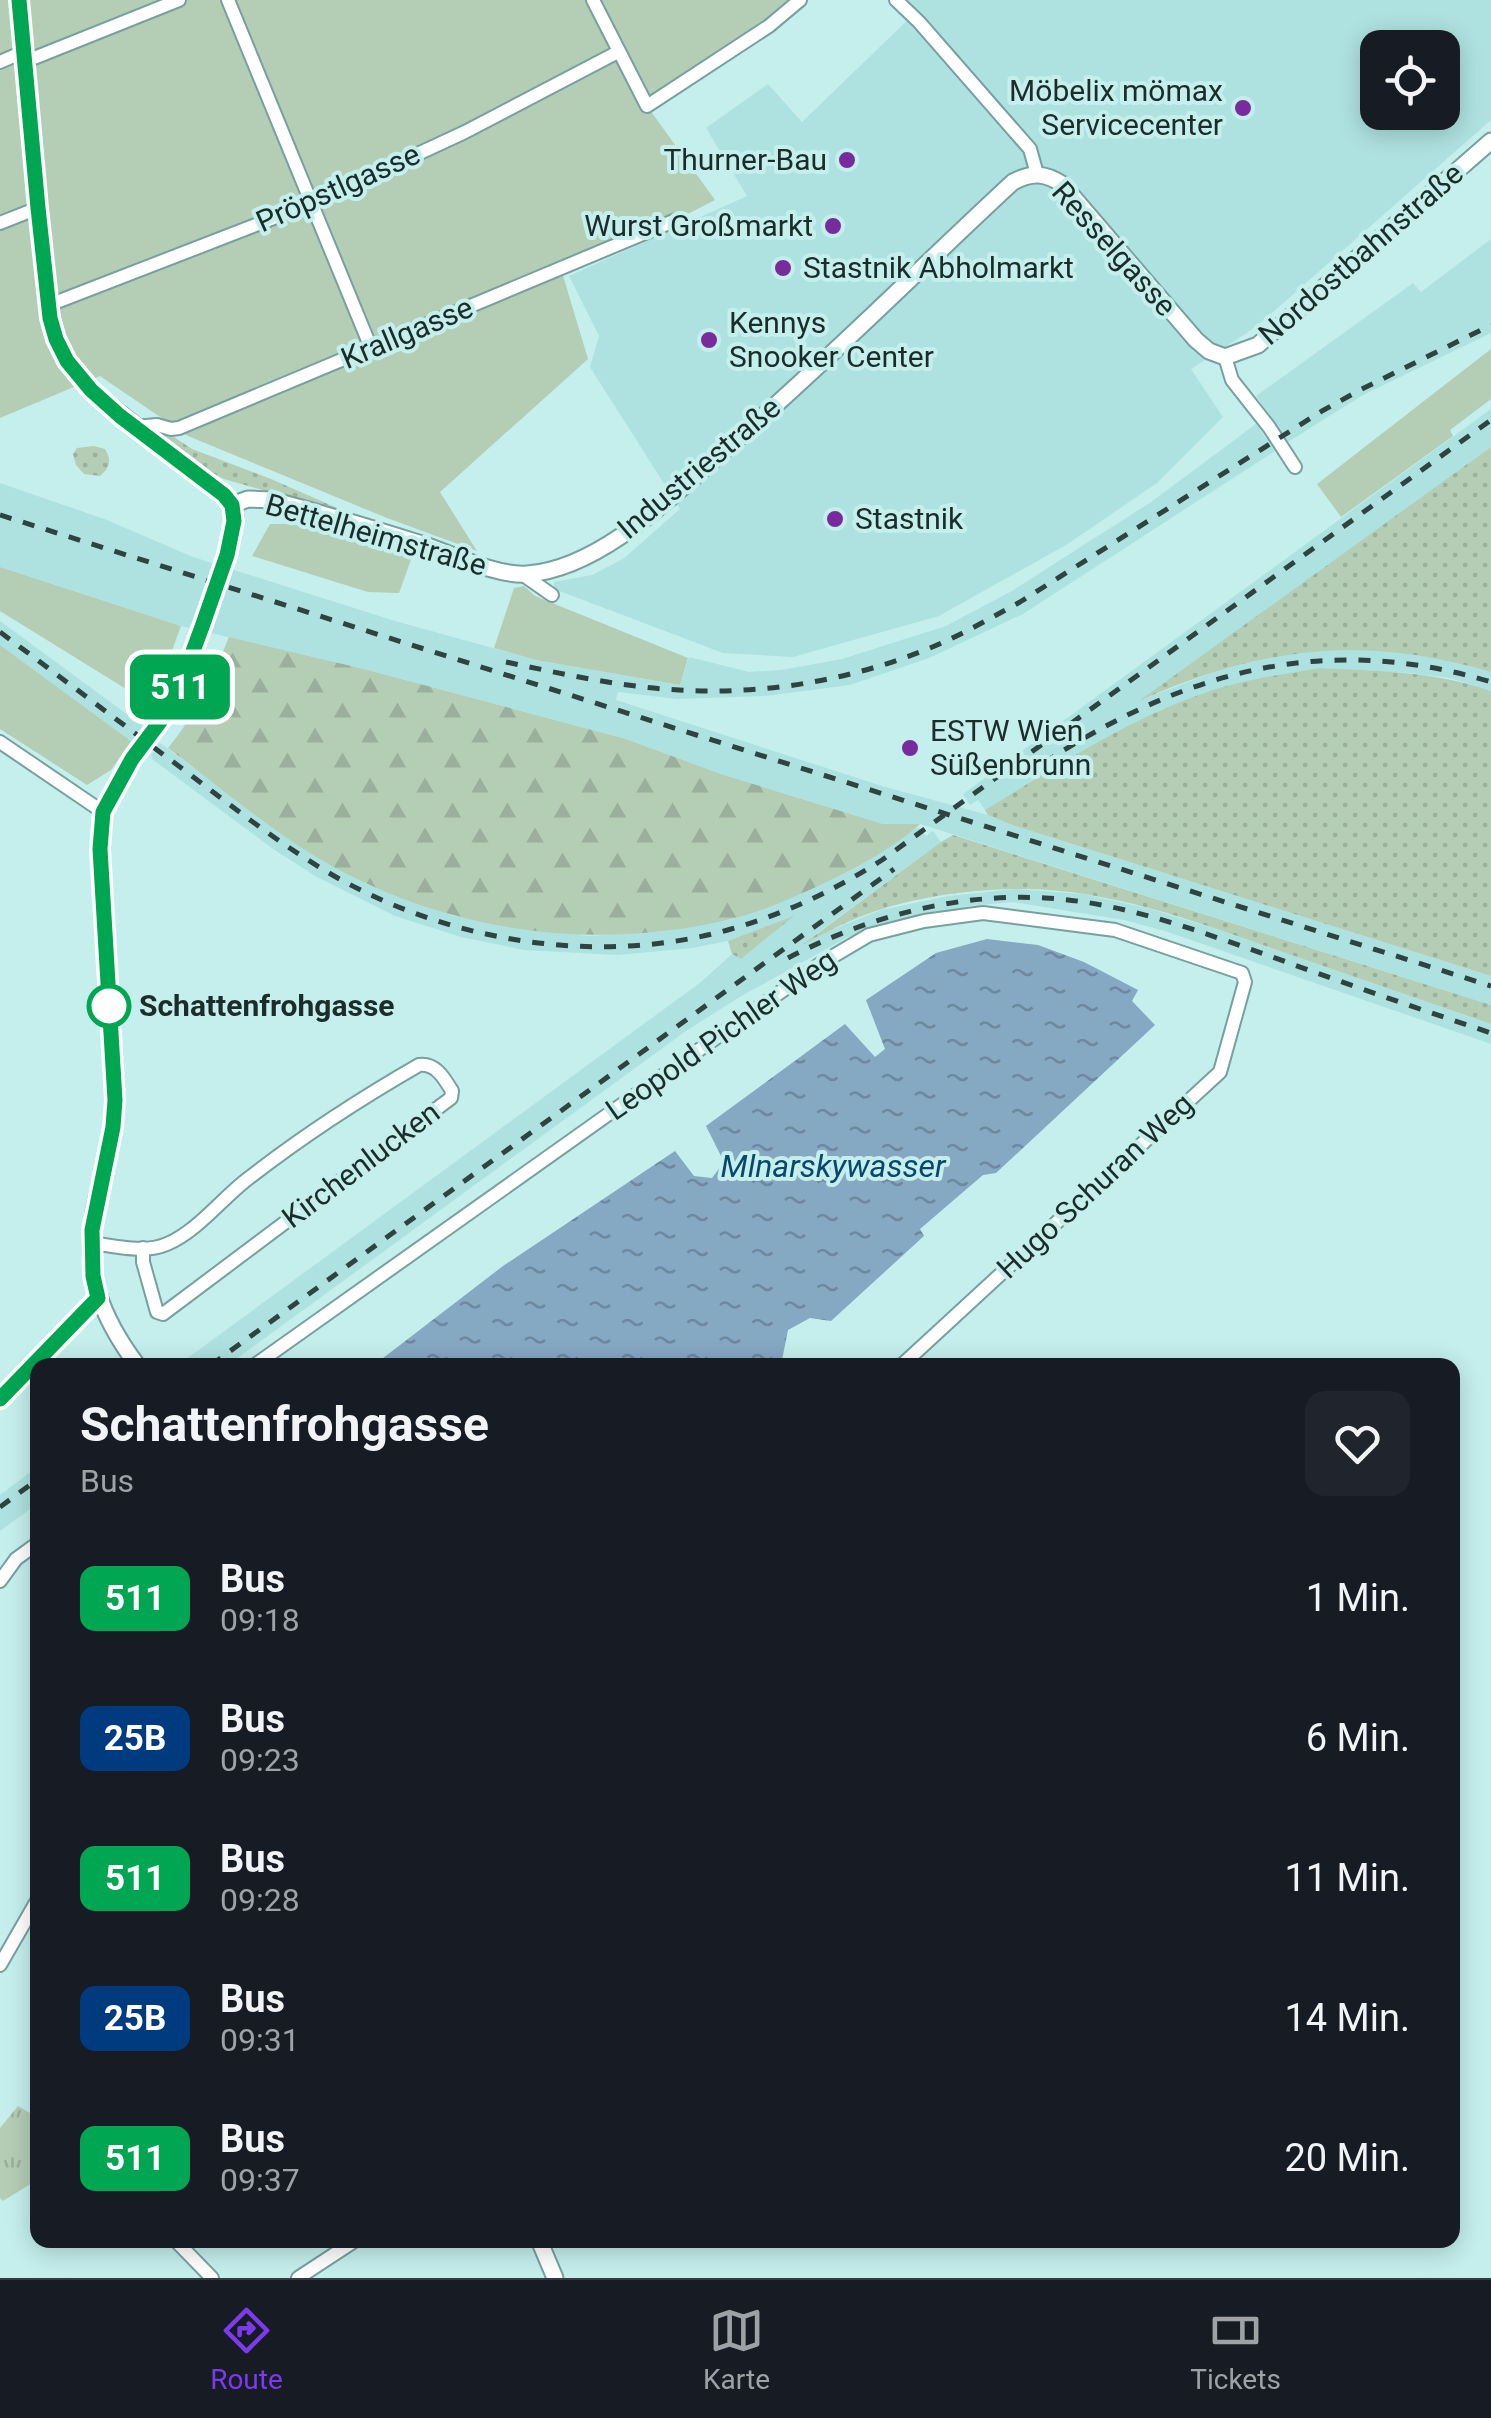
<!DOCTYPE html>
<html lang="de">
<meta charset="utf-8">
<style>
body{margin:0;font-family:Roboto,sans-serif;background:#20242c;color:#f1f3f6;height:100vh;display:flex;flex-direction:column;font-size:38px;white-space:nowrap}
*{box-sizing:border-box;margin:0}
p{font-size:32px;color:#9ea1a6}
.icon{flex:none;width:55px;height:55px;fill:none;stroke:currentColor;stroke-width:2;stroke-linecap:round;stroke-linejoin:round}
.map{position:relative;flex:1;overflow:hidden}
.details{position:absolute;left:30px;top:1358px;width:1430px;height:890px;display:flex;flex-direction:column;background:#171b24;border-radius:20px;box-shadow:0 5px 25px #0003}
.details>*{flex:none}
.badge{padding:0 20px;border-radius:15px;font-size:35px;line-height:65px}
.buttons{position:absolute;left:1360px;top:30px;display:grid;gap:20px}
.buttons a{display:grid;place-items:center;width:100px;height:100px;border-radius:20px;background:#171b24;box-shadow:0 5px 25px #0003;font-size:50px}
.map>.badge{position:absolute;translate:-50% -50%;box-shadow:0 0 0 5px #fff}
.round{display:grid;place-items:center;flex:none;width:105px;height:105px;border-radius:20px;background:#20242c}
.overview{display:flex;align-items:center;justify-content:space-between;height:170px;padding:0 50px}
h1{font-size:48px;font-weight:700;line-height:75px}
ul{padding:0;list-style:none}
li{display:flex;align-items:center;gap:30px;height:140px;padding:0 50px}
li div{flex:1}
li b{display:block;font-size:38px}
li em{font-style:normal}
li .badge{min-width:110px;font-weight:700;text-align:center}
.dock{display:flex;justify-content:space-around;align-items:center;height:140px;border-top:2px solid #363941;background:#171b24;font-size:28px;color:#9ea1a6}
.dock a{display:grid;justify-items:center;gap:5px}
.dock .selected{color:#7c3aed}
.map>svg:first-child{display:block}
</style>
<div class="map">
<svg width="1491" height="2278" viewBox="0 0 1491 2278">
<defs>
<pattern id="grass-dots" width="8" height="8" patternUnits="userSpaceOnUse" patternTransform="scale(2.5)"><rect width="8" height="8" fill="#b4cdb5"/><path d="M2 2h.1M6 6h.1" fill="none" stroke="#9ab09c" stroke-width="1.8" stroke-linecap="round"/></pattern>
<pattern id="forest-firs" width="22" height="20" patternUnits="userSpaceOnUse" patternTransform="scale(2.5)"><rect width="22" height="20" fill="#b4cdb5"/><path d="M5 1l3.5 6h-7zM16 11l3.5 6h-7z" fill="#9ab09c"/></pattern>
<pattern id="park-tufts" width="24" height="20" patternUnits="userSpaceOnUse" patternTransform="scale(2.5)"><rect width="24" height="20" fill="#b4cdb5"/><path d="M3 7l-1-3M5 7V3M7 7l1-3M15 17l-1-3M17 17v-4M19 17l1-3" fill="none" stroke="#9ab09c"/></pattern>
<pattern id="water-ripples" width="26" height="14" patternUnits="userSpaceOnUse" patternTransform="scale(2.5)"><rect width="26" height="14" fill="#85a8c3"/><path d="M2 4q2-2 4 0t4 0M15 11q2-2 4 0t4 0" fill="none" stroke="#6c899f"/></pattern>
</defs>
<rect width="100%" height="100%" fill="#c4efed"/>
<!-- built -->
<g fill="#aee2e0" fill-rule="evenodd">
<path d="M908,0h583v120l-235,207 -65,42 32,48 -66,66 -91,62 -127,71 -146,41 -70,-4 -169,-64v-7l38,-7 31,-16 57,-50 -90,-142 9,-31 -30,-60 178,-80 -41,-68 62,-44 34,38 115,-111zM1378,48h64v64h-64z"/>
<polygon points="1491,239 1491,333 1363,395 1288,442 1256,396 1413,283 1421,292"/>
<polygon points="1491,409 1491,447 1146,698 1225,668 1278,655 1337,649 1400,651 1458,662 1491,672 1491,691 1450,678 1410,673 1319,668 1234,684 1164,709 1111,735 985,810 978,800 970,805 963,794"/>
<polygon points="1256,424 1275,451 1023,614 929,658 850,685 766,696 677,699 618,692 616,700 882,786 988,815 1015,826 1491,976 1491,1005 920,824 883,824 721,774 626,739 364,669 181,626 0,567 0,483 107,520 193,557 395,621 536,660 680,685 689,657 749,672 781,670 842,659 946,626 1010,592 1151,502"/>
<polygon points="0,621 143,726 131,741 0,645"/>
<polygon points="160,743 291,840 342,871 453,916 588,936 666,931 733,919 778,903 830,880 865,862 918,827 926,836 933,831 941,842 809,939 881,910 948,896 1015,889 1083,894 1147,908 1213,928 1491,1024 1491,1044 1165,931 1124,920 1013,902 970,906 907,918 848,937 738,998 686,1031 228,1365 178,1365 701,982 732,954 741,959 791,918 728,941 692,948 618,955 524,950 461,937 395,916 317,877 276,851 152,759 151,755"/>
<polygon points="37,1467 37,1504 0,1531 0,1495"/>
</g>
<!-- grass -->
<g fill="url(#grass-dots)">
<polygon points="160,430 165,431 192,449 271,479 360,518 224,479 201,467 158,435"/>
<path d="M94,446l11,3c7,12 5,18 -5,27l-16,-2 -8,-9 -3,-11 4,-6z"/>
<path d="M1491,447v225c-129,-38 -231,-25 -352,29z"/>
<path d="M1319,668c58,3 116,3 172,23v285l-476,-150 -27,-11 -3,-5c79,-48 159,-102 249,-126 28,-7 57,-11 85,-16z"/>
<path d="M953,835l538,170v19c-72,-25 -145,-50 -217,-75 -82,-29 -171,-62 -259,-60 -55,1 -115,10 -165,32 -16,7 -32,16 -48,24l139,-103z"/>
<polygon points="794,916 741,959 732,954 728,941"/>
</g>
<!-- forest -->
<path fill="url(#forest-firs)" d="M229,637l135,32 262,70 95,35 162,50h37c-27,25 -70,47 -104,63 -27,12 -55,25 -85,32 -131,32 -270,15 -390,-48 -62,-33 -117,-81 -173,-123 30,-37 43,-67 61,-111z"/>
<!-- park -->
<polygon fill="url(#park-tufts)" points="18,2106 37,2117 37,2180 3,2201 0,2198 0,2128"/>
<!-- garden -->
<g fill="#b4cdb5">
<polygon points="0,0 800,0 647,106 715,200 676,220 561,269 588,359 440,492 477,551 387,518 188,436 100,376 0,418"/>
<polygon points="1491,349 1491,399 1450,430 1453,436 1341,517 1317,484"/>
<polygon points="270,524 293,524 413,554 399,593 368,592 252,556"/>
<polygon points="0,567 181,626 152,705 0,611"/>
<polygon points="524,586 535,596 688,658 680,685 536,660 494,648 514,588"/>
<polygon points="0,645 131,741 111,770 87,785 0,729"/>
</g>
<!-- water -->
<polygon fill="url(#water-ripples)" points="987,939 1038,945 1084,962 1138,990 1132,1001 1155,1025 996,1173 983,1175 920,1229 924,1236 831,1321 810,1318 788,1330 781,1365 374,1365 503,1266 675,1151 694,1176 712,1178 724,1162 706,1126 845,1024 875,1057 885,1049 866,1000 936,953"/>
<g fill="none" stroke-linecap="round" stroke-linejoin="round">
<!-- tertiary-tunnel -->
<polyline stroke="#a2c8c6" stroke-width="15" stroke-dasharray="15 8" stroke-linecap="butt" points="203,624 227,555"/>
<defs>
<g id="minor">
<polyline points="228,0 371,348"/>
<polyline points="593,0 647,106 769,26 800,0"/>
<polyline points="896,0 919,22 1030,149 1037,174"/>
<polyline points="0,62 23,52"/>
<polyline points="24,62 179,0"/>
<polyline points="0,223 38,208"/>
<polyline points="49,305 310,204 465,132 618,52"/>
<polyline points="1225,357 1232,380 1269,427 1295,467"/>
<polyline points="135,427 157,425 171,429 179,428 676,220"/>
<polyline points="522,574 552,595"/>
<polyline points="0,742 103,812"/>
<path d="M91,1243c24,3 53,11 76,1 29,-12 54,-44 78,-63 55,-43 113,-81 174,-116 17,-2 25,13 33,26l-1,7 -288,216 -6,-2 -14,-50v-14"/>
<polyline points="255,1365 820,964 869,935 924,921 983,913 1115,930 1242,973 1245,982 1220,1072 902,1365"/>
<polyline points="0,1581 16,1559 38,1543"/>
<polyline points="0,1965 38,1899"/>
<polyline points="175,2240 212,2278"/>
<polyline points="298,2278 356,2240"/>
</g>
<g id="tertiary">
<polyline points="19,0 38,208 50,318 56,339 67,361 91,390 228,500 235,516 227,555"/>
<path d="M232,505l16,-6 23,1c52,13 103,29 154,45 29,10 71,31 102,29 76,-5 153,-86 208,-133 96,-83 185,-173 278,-259 19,-10 32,-9 49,2l134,156 13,11 16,6 33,-12 233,-204"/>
<path d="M137,1365c-35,-47 -54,-93 -43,-153 5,-28 15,-55 19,-84 2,-20 2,-42 1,-62l-14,-217 3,-37 28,-53 31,-40 19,-35 22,-60"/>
<polyline points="0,1399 98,1297"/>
<polyline points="539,2240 555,2278"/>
</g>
</defs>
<!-- minor casing -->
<use href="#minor" stroke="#77a09f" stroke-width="16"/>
<!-- tertiary casing -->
<use href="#tertiary" stroke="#77a09f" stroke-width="19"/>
<!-- minor -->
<use href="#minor" stroke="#fff" stroke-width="12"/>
<!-- tertiary -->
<use href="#tertiary" stroke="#fff" stroke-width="15"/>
<!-- rail -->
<g stroke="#2f4342" stroke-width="5" stroke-dasharray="12 12" stroke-linecap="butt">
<polyline points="0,515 1491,986"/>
<path d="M0,632c63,47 125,94 188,141 46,35 92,71 141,100 118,69 270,94 402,56 54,-15 104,-39 151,-69l609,-440"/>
<path d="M506,662c57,12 115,25 173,28 83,5 168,-9 246,-40 33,-13 64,-31 95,-48l302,-191 38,-21 131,-65"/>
<path d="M1024,776c147,-100 292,-147 467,-94"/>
<path d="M788,958c79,-41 167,-65 257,-60 77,4 150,32 222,57 74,27 149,53 224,78"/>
<polyline points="211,1365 894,869"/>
<polyline points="0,1507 38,1479"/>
</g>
</g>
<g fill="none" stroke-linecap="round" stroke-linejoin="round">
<defs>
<polyline id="line" points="0,1399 98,1298 93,1276 92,1230 113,1127 115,1100 100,849 103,812 132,759 162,719 181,684 203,624 227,555 234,521 232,505 224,495 120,416 91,390 67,361 56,339 50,318 38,208 19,0"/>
</defs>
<!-- line casing -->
<use href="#line" stroke="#fff" stroke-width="22"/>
<!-- line -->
<use href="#line" stroke="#00a651" stroke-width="15"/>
</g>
<!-- markers -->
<g fill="#782b9d" stroke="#c4efed" stroke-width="4">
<circle cx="1243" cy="108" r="10"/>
<circle cx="847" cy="160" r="10"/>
<circle cx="833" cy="226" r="10"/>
<circle cx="783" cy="268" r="10"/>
<circle cx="709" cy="340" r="10"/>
<circle cx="835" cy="519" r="10"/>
<circle cx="910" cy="748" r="10"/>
</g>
<circle fill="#fff" stroke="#00a651" stroke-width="5" cx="109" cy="1006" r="20"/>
<g text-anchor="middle" stroke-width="8" stroke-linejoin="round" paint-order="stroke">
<!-- poi labels -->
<g font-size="30" fill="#1b2c2b" stroke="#c4efed" text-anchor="start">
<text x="1223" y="101" text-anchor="end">Möbelix mömax<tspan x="1223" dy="34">Servicecenter</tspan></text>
<text x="827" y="170" text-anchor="end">Thurner-Bau</text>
<text x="813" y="236" text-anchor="end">Wurst Großmarkt</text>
<text x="803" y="278">Stastnik Abholmarkt</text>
<text x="729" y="333">Kennys<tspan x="729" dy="34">Snooker Center</tspan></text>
<text x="855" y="529">Stastnik</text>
<text x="930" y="741">ESTW Wien<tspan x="930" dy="34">Süßenbrunn</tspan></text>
</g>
<!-- street labels -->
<g font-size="30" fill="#1b2c2b" stroke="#c4efed">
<text transform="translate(338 188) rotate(-24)" y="10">Pröpstlgasse</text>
<text transform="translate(1114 249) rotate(48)" y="10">Resselgasse</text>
<text transform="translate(1361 254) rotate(-41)" y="10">Nordostbahnstraße</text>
<text transform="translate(407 333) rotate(-23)" y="10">Krallgasse</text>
<text transform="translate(699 468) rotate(-40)" y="10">Industriestraße</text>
<text transform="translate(376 535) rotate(16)" y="10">Bettelheimstraße</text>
<text transform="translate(721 1035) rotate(-35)" y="10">Leopold Pichler Weg</text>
<text transform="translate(361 1165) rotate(-37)" y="10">Kirchenlucken</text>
<text transform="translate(1095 1186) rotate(-43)" y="10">Hugo Schuran Weg</text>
</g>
<!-- stop labels -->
<g font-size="30" font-weight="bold" fill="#1b2c2b" stroke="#c4efed" text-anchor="start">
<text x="139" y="1016">Schattenfrohgasse</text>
</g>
<!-- water labels -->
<g font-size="32" font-style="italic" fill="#09486d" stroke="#c4efed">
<text x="833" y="1177">Mlnarskywasser</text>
</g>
</g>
</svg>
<div class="buttons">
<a><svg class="icon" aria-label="locate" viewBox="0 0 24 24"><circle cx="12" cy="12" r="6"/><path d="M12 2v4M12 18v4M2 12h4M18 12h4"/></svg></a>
</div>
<b class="badge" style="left:180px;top:687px;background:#00a651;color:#fff">511</b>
<section class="details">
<div class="overview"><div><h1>Schattenfrohgasse</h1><p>Bus</p></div><a class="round"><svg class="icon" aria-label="heart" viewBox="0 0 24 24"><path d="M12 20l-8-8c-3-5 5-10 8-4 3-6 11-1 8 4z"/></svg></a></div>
<ul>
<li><span class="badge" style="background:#00a651;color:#fff">511</span><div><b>Bus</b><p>09:18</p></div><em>1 Min.</em></li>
<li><span class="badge" style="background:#003b80;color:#fff">25B</span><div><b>Bus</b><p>09:23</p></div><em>6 Min.</em></li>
<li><span class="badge" style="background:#00a651;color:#fff">511</span><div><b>Bus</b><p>09:28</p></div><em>11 Min.</em></li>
<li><span class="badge" style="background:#003b80;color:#fff">25B</span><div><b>Bus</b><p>09:31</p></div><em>14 Min.</em></li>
<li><span class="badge" style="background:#00a651;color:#fff">511</span><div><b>Bus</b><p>09:37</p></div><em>20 Min.</em></li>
</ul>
</section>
</div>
<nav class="dock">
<a class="selected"><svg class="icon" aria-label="directions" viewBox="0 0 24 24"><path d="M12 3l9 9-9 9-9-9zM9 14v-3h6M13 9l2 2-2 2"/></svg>Route</a>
<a><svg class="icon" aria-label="map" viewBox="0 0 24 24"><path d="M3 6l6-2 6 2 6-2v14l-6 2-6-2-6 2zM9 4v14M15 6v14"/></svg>Karte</a>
<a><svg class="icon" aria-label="tickets" viewBox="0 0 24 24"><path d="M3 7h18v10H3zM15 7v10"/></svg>Tickets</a>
</nav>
